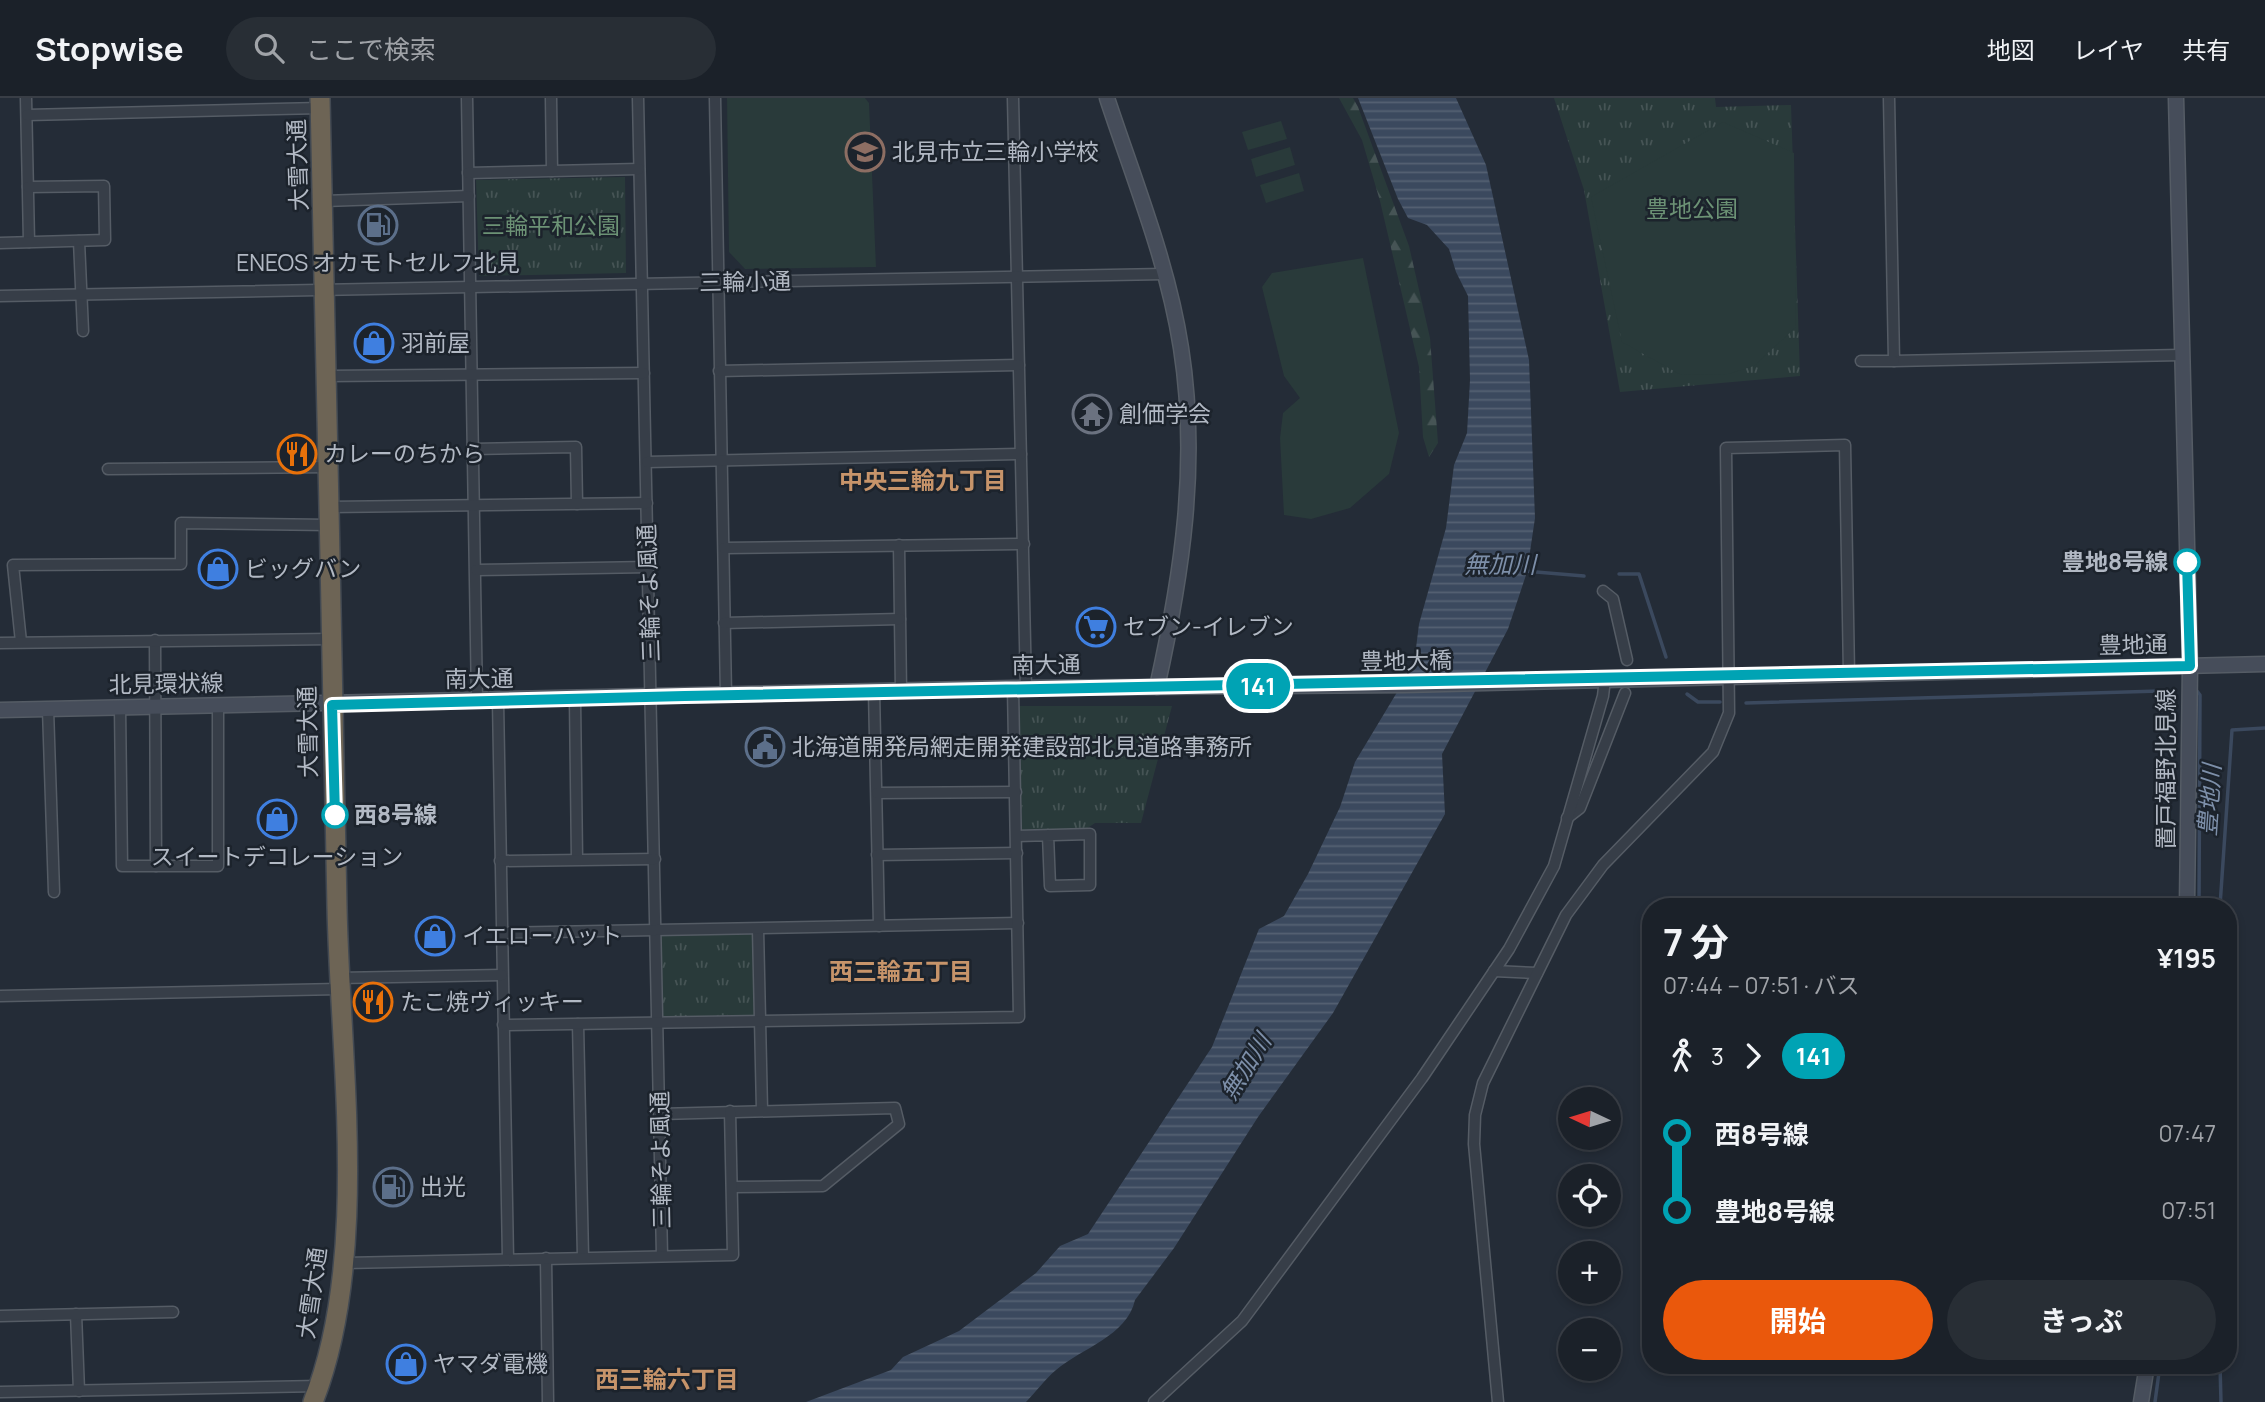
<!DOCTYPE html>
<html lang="ja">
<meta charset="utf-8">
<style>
body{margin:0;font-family:Manrope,"Noto Sans JP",sans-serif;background:#282e35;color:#f1f3f6;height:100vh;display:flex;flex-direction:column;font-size:26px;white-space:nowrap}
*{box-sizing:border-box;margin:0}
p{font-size:23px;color:#a0a3a8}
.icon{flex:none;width:38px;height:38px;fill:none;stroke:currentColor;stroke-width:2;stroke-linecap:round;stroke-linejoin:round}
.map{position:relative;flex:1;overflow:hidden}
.side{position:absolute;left:1642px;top:800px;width:595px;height:476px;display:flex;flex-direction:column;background:#1b2129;border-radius:28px;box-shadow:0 4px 10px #0003,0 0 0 2px #393e46}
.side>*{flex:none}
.badge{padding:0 14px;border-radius:23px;font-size:24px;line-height:46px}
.needle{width:46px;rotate:274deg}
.fabs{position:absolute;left:1558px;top:989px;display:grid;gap:14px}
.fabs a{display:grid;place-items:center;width:63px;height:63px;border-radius:50%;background:#1b2129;box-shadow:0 4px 10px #0003,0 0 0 2px #393e46;font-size:35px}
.map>.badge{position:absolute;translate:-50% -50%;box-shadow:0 0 0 4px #fff}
.legs{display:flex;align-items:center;gap:10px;height:77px;padding:0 21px;font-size:23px}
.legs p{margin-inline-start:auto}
.summary{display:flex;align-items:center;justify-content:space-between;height:119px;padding:0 21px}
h1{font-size:38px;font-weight:700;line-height:52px}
.button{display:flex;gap:14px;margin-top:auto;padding:14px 21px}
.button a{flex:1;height:80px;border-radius:42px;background:#ea580c;color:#fff;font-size:28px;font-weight:700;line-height:80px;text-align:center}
.button a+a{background:#282e35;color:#f1f3f6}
ul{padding:0 21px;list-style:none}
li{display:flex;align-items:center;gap:24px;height:77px;font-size:26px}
li i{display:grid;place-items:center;width:10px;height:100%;margin:0 9px;background:currentColor}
li i::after{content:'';width:18px;height:18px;margin:-9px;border:5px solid;border-radius:50%;background:#1b2129}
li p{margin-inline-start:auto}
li:first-child i{background:linear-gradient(#0000 50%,currentColor 0)}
li:last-child i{background:linear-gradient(currentColor 50%,#0000 0)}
header{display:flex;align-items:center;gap:42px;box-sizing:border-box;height:98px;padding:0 35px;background:#1b2129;border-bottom:2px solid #393e46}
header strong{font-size:33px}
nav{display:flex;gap:38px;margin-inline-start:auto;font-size:24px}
.search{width:490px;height:63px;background:#282e35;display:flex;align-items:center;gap:18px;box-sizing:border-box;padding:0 24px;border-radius:38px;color:#a0a3a8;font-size:26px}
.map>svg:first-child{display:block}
</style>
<header>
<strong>Stopwise</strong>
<div class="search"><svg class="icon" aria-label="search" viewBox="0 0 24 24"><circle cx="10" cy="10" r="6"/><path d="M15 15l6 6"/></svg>ここで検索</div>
<nav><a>地図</a><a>レイヤ</a><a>共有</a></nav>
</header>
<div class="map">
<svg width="2265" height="1304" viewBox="0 0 2265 1304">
<defs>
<pattern id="forest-firs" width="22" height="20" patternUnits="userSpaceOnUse" patternTransform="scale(1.75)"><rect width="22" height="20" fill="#293a3a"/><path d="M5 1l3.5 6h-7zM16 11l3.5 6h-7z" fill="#465455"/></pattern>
<pattern id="park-tufts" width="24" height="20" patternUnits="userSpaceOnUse" patternTransform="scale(1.75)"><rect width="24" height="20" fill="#293a3a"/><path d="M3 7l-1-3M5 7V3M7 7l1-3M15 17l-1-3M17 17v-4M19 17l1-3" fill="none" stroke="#465455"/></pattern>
<pattern id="water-rules" width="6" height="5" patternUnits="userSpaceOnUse" patternTransform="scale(1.75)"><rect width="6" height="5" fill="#3b495e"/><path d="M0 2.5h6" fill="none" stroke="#556173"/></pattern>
</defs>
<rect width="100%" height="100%" fill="#242c37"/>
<!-- forest -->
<polygon fill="url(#forest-firs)" points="1339,0 1353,0 1358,9 1409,148 1430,240 1438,345 1429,359 1423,339 1419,269 1380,103 1362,42"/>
<!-- park -->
<g fill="url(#park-tufts)">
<polygon points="1554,0 1715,0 1716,9 1791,7 1800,278 1620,294 1584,92"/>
<polygon points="625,79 626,175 479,178 476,82"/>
<polygon points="1019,608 1172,608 1141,725 1095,725 1086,731 1022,732"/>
<polygon points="754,836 756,917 662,919 662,837"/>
</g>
<!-- pitch -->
<g fill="#293a3a">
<polygon points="727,0 865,0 869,5 876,169 745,171 729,154"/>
<polygon points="1281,23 1287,41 1248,52 1242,34"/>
<polygon points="1723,24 1794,55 1796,229 1754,268 1728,276 1681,277 1622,244 1591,99"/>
<polygon points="1290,49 1295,67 1256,79 1251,61"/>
<polygon points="1299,75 1304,93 1266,105 1260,87"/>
<polygon points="1363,160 1399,335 1389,376 1350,410 1311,421 1284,417 1280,340 1283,315 1300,300 1284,278 1262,189 1272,175"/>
</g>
<!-- water -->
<path fill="url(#water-rules)" d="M1358,0h98l30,67 43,195 6,158 -8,54 -19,57 -66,125 3,60 -112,199 -75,104 -84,131 -39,52c-8,36 -53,48 -79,70 -11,9 -20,22 -30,32h-220l85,-32 12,-13 56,-26 77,-58 24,-27 28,-12 124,-187 47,-118 25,-13 24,-42 32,-67 15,-45 59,-98 5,-40 27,-96 8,-63 13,-32 3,-53 -2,-84 -12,-24 -7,-23 -22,-24 -19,-7 -10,-19z"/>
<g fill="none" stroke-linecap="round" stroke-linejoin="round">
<!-- stream -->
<g stroke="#3b495e" stroke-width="3.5">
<polyline points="1524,473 1584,478"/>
<polyline points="1619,476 1639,476 1666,559"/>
<polyline points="2197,593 2200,597 2199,808"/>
<polyline points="1687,596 1698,604 1720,604"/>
<polyline points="1746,605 2160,593"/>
<polyline points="2220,808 2232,632 2265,630"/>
<polyline points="2220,1267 2221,1304"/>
<polyline points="2155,1304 2160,1267"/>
</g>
<defs>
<g id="street">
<polyline points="26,0 29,144"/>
<polyline points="467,0 477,603"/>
<polyline points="551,0 552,73"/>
<polyline points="638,0 662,1158"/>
<polyline points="715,0 726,597"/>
<polyline points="1013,0 1026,590"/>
<polyline points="1889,0 1894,263 2181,257"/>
<polyline points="27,17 321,10"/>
<polyline points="468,75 639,71"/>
<polyline points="324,103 469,98"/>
<polyline points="79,143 83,233"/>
<polyline points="0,145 105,142 104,88 28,89"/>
<polyline points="0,198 1164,176"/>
<polyline points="1861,263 1894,263"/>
<polyline points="719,273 1019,267"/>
<polyline points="328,278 644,275"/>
<polyline points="474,351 576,349 577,406"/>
<polyline points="647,364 1021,356"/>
<polyline points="108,371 329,369"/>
<polyline points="330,409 647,405"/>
<polyline points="899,447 901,593"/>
<polyline points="724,450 1024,446"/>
<polyline points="476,472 649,469"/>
<polyline points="1603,493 1613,501 1627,562"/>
<polyline points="724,525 900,521"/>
<polyline points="155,542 156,768"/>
<polyline points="21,544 13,467 181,466 181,425 330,427"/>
<polyline points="0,545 331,541"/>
<polyline points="874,593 879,828"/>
<polyline points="575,601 577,761"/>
<polyline points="498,603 508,1161"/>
<polyline points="120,609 122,768 218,768 218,608"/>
<polyline points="48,611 54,794"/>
<polyline points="877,695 1016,694"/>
<polyline points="1567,720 1580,710 1625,595"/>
<polyline points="1017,738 1090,736 1090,787 1050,788 1048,737"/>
<polyline points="877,757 1017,755"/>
<polyline points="500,763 655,761"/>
<polyline points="758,831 762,1012"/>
<polyline points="501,835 1018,825"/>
<polyline points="1494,873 1537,875"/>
<polyline points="338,880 502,877"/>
<polyline points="0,898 339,891"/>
<polyline points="578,926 583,1159"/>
<polyline points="503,927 1019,919 1013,590"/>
<polyline points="660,1016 895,1010 899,1026 823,1088 733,1089"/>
<polyline points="546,1160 548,1304"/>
<polyline points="345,1165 733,1157 730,1013"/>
<polyline points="76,1216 79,1293"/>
<polyline points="0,1218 173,1214"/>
<polyline points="0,1294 319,1288"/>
<polyline points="1154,1304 1242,1223 1422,980 1509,851 1554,768 1603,598 1605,581"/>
<polyline points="1498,1304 1474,1046 1475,1017 1483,985 1566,817 1603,767 1713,654 1729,615 1726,350 1845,347 1849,576"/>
</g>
<g id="secondary">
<path d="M1107,0c27,82 61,165 74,250 18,115 1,227 -24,339"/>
<polyline points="2176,0 2190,568 2187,808"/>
<polyline points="0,612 1013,590 1404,587 2265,566"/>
<polyline points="2141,1304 2147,1267"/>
</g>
<path id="highway" d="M313,1304c57,-144 27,-342 24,-495 -6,-270 -10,-539 -17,-809"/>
</defs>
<!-- street casing -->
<use href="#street" stroke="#555c65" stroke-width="13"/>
<!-- secondary casing -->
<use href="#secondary" stroke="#555c65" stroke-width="17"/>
<!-- highway casing -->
<use href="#highway" stroke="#424952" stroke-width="22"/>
<!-- street -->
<use href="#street" stroke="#373e48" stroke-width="10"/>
<!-- secondary -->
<use href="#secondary" stroke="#464d5a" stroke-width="14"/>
<!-- highway -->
<use href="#highway" stroke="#6d6455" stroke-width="19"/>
</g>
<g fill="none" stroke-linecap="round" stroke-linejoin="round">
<defs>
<path id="line-1" d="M335,717l-3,-110c619,-18 1238,-23 1858,-39l-3,-104"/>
</defs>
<!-- line-1 casing -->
<use href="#line-1" stroke="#fff" stroke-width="16"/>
<!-- line-1 -->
<use href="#line-1" stroke="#00a3b4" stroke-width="10"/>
</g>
<!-- icons -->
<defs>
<symbol id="school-ring" viewBox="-11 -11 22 22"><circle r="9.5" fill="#1c232c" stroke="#8d6e63" stroke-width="1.5"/><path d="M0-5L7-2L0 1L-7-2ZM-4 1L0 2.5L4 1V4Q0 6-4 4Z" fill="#8d6e63"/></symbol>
<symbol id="fuel-ring" viewBox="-11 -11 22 22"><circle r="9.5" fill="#1c232c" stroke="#5c6f8a" stroke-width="1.5"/><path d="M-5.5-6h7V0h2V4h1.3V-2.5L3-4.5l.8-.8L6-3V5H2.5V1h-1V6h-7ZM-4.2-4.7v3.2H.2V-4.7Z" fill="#5c6f8a"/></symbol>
<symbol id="shop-ring" viewBox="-11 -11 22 22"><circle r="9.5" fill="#1c232c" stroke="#3f7fe0" stroke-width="1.5"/><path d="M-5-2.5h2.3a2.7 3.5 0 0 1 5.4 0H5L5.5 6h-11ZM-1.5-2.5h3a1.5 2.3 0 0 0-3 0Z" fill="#3f7fe0"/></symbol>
<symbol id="temple-ring" viewBox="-11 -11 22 22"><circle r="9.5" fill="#1c232c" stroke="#6b7280" stroke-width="1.5"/><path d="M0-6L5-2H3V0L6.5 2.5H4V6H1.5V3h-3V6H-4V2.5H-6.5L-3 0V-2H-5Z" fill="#6b7280"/></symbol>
<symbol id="restaurant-ring" viewBox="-11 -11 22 22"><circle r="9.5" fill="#1c232c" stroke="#e8710a" stroke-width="1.5"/><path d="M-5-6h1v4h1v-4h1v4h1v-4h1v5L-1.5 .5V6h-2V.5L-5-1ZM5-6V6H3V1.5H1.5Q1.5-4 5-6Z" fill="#e8710a"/></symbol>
<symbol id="supermarket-ring" viewBox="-11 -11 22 22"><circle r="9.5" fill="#1c232c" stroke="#3f7fe0" stroke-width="1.5"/><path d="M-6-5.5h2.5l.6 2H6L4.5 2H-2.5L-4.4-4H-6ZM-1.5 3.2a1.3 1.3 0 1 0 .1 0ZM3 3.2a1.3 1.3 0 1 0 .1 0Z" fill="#3f7fe0"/></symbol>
<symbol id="civic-ring" viewBox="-11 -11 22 22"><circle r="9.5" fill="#1c232c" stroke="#5c6f8a" stroke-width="1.5"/><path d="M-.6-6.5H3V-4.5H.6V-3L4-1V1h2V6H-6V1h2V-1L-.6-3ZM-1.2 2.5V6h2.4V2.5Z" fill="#5c6f8a"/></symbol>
</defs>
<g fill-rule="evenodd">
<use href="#school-ring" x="843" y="32" width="44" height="44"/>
<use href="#fuel-ring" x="356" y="105" width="44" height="44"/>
<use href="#shop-ring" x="352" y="223" width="44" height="44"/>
<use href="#temple-ring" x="1070" y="294" width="44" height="44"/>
<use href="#restaurant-ring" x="275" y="334" width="44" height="44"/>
<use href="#shop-ring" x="196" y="449" width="44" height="44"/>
<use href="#supermarket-ring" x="1074" y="507" width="44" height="44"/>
<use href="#civic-ring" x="743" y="627" width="44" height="44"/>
<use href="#shop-ring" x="255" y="699" width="44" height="44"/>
<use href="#shop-ring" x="413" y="816" width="44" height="44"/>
<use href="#restaurant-ring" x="351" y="882" width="44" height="44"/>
<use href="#fuel-ring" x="371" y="1067" width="44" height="44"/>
<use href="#shop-ring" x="384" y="1244" width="44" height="44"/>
</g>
<!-- markers -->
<g fill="#fff" stroke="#00a3b4" stroke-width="3.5">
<circle cx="2187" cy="464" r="12"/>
<circle cx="335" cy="717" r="12"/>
</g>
<g text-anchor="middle" stroke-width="5" stroke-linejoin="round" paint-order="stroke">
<!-- poi labels -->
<g font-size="23" fill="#b2b9c4" stroke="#1c232c" text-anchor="start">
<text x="892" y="62">北見市立三輪小学校</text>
<text x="378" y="173" text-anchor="middle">ENEOS オカモトセルフ北見</text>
<text x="401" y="253">羽前屋</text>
<text x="1119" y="324">創価学会</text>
<text x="324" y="364">カレーのちから</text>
<text x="245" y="479">ビッグバン</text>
<text x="1123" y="537">セブン-イレブン</text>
<text x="792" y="657">北海道開発局網走開発建設部北見道路事務所</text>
<text x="277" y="767" text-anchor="middle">スイートデコレーション</text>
<text x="462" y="846">イエローハット</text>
<text x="400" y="912">たこ焼ヴィッキー</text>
<text x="420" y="1097">出光</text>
<text x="433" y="1274">ヤマダ電機</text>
</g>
<!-- street labels -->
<g font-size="23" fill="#b2b9c4" stroke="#1c232c">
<text transform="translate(298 67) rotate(-92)" y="8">大雪大通</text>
<text transform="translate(745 184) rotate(-1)" y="8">三輪小通</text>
<text transform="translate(649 495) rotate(-92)" y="8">三輪そよ風通</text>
<text transform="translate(2133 547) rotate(-1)" y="8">豊地通</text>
<text transform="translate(1406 563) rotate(-1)" y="8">豊地大橋</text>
<text transform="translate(1046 567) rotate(-1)" y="8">南大通</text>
<text transform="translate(479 581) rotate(-1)" y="8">南大通</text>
<text transform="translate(166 586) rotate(-1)" y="8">北見環状線</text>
<text transform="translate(308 634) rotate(-91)" y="8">大雪大通</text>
<text transform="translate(2166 671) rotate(-90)" y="8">置戸福野北見線</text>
<text transform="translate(661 1062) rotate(-91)" y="8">三輪そよ風通</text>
<text transform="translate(312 1195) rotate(-82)" y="8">大雪大通</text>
</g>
<!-- park labels -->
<g font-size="23" fill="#6c9275" stroke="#1c232c">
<text x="1692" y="119">豊地公園</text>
<text x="551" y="136">三輪平和公園</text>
</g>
<!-- stop labels -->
<g font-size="23" font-weight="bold" fill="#b2b9c4" stroke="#1c232c" text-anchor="end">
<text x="2168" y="472">豊地8号線</text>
<text x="354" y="725" text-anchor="start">西8号線</text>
</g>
<!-- neighbourhood labels -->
<g font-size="24" font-weight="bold" fill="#c7946a" stroke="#1c232c">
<text x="923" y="391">中央三輪九丁目</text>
<text x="901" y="882">西三輪五丁目</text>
<text x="667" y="1290">西三輪六丁目</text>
</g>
<!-- water labels -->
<g font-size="24" font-style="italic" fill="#7d8fa9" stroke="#1c232c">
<text x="1500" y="475">無加川</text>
<text transform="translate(2210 702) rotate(-86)" y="8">豊地川</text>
<text transform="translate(1246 969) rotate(-58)" y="8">無加川</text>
</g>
</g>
</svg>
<div class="fabs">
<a><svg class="needle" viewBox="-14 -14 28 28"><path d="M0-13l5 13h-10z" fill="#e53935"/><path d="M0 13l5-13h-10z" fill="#a0a3a8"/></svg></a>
<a><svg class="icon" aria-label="locate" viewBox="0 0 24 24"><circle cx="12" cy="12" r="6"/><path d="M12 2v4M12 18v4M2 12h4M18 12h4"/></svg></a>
<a>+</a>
<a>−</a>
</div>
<b class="badge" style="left:1258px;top:588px;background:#00a3b4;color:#fff">141</b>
<section class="side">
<div class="summary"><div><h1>7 分</h1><p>07:44 – 07:51 · バス</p></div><b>¥195</b></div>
<div class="legs"><svg class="icon" aria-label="walk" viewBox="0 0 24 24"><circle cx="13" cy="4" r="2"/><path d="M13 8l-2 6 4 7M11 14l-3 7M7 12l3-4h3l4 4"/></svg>3<svg class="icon" aria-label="forward" viewBox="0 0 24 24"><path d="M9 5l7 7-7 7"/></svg><b class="badge" style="background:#00a3b4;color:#fff">141</b></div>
<ul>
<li><i style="color:#00a3b4"></i><b>西8号線</b><p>07:47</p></li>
<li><i style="color:#00a3b4"></i><b>豊地8号線</b><p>07:51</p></li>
</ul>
<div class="button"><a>開始</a><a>きっぷ</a></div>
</section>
</div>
